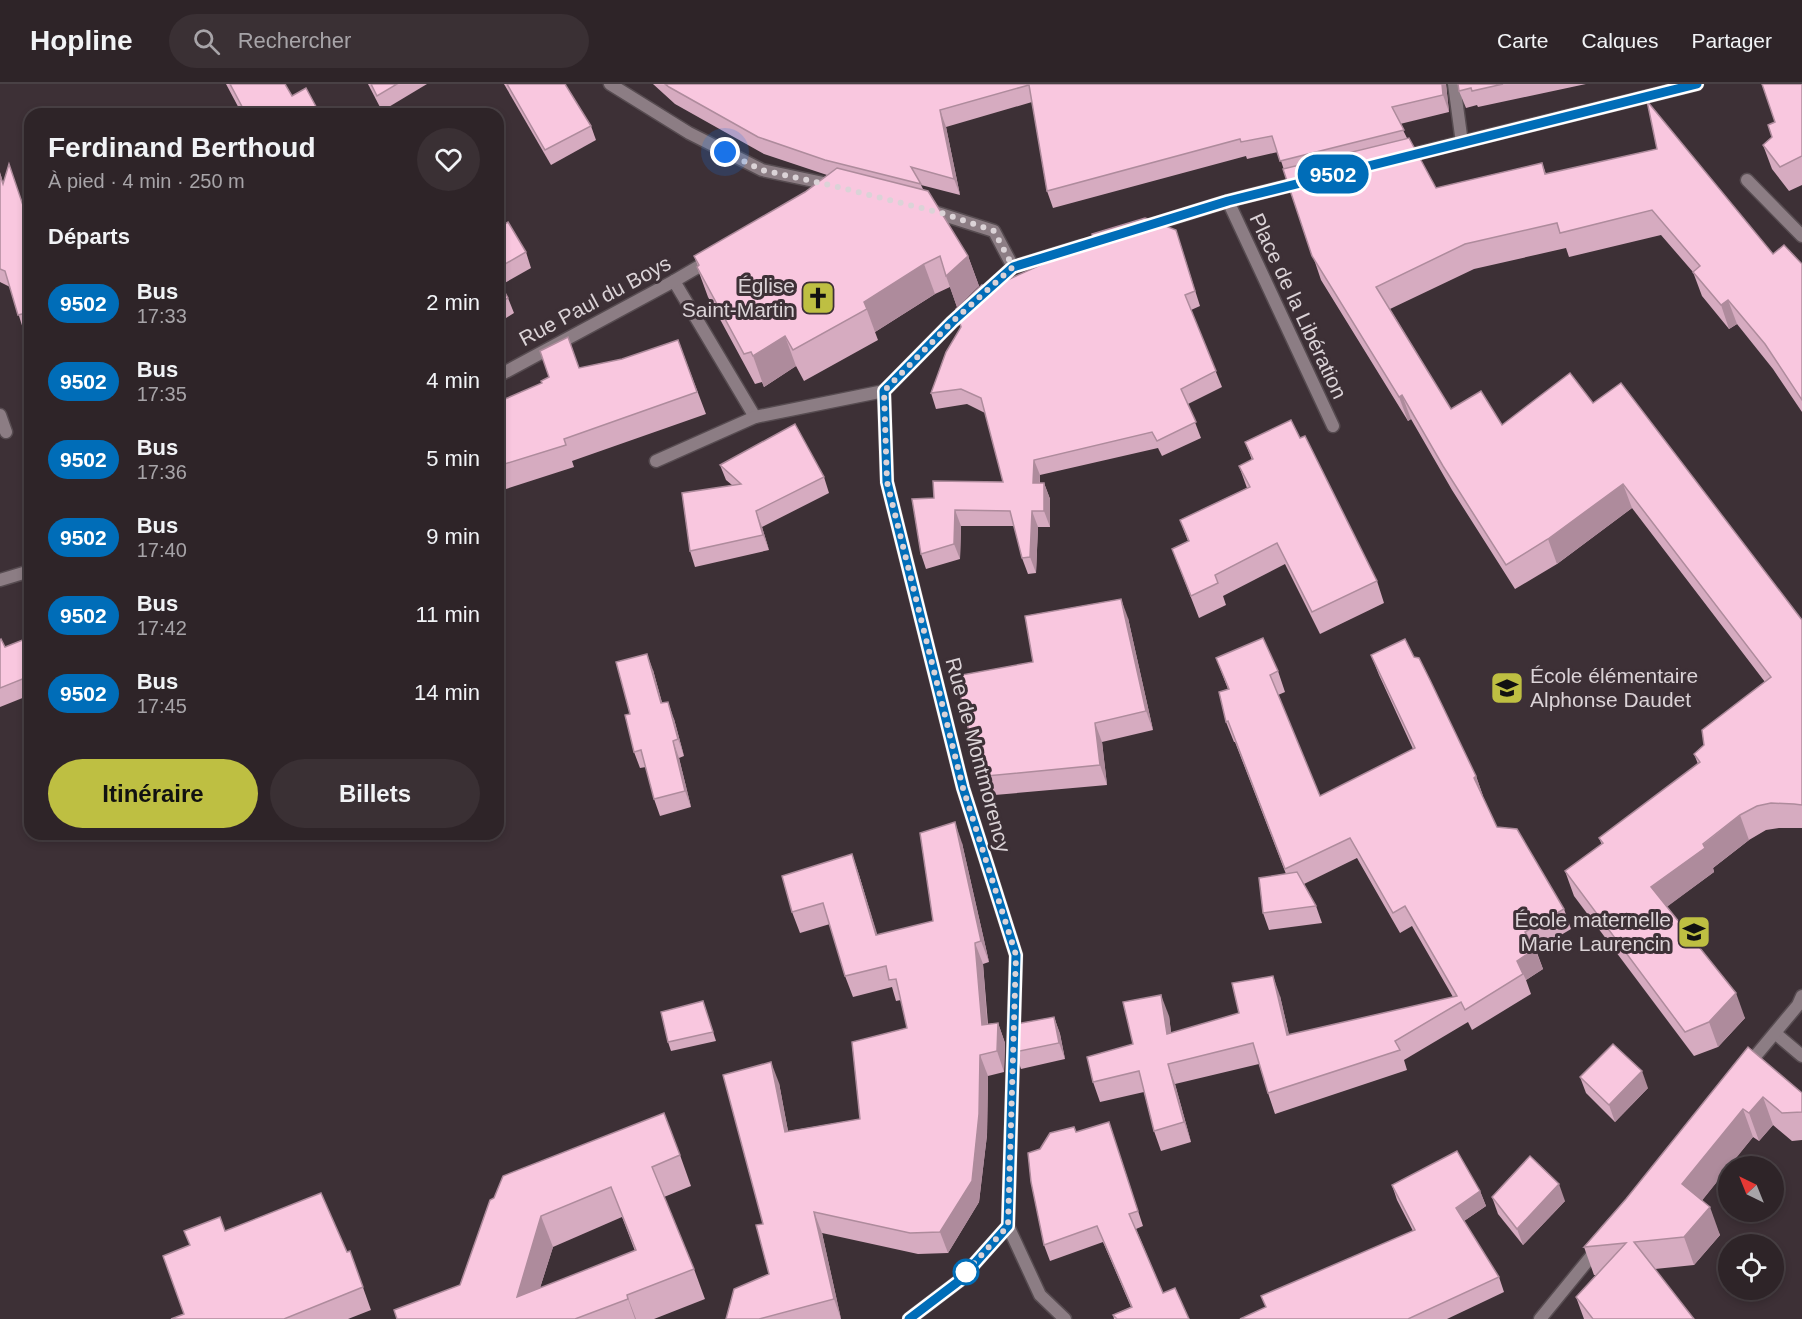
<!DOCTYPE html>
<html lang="fr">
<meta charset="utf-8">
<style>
body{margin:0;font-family:Helvetica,sans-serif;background:#3a3034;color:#f1f3f6;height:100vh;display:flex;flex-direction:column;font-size:22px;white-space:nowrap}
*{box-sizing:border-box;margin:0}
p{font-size:20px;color:#a7a4a8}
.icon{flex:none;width:33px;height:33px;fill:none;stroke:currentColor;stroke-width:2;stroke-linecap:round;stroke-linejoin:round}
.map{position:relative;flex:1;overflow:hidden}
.panel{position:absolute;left:24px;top:24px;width:480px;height:732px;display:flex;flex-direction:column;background:#2e2428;border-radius:18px;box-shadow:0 3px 9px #0003,0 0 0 2px #494145}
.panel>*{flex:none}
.badge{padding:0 12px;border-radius:20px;font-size:21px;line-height:39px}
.needle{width:39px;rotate:317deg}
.controls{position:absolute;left:1718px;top:1072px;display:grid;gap:12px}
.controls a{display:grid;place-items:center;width:66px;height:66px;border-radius:50%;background:#2e2428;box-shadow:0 3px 9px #0003,0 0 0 2px #494145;font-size:30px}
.you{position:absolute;width:30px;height:30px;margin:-15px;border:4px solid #fff;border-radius:50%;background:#1a73e8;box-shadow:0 0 0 9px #1a73e833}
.map>.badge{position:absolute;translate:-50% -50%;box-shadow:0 0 0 3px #fff}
h2{padding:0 24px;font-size:22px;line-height:54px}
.round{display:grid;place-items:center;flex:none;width:63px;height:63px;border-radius:32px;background:#3a3034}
.overview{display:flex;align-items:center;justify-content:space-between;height:102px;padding:0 24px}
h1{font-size:28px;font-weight:800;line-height:45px}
.button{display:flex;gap:12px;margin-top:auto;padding:12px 24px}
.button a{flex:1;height:69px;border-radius:36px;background:#bebf42;color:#111;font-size:24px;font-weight:800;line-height:69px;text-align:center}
.button a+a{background:#3a3034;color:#f1f3f6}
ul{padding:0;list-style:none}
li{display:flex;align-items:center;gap:18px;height:78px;padding:0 24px}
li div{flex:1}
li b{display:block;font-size:22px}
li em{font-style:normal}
li .badge{min-width:66px;font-weight:700;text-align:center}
header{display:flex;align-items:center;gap:36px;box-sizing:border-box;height:84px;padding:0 30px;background:#2e2428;border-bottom:2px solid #494145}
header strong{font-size:28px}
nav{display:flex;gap:33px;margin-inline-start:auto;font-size:21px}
.search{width:420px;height:54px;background:#3a3034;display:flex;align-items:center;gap:15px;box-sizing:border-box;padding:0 21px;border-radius:33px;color:#a7a4a8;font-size:22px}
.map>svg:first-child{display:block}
</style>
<header>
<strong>Hopline</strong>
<div class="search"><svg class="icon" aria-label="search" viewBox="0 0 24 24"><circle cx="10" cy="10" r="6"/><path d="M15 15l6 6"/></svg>Rechercher</div>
<nav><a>Carte</a><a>Calques</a><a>Partager</a></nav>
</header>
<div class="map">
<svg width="1802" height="1235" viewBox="0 0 1802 1235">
<rect width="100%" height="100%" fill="#3d3036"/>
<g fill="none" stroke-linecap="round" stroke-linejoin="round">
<defs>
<polyline id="lane" points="1775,949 1802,972"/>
<g id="street">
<polyline points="610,0 689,49 762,86 833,101"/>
<polyline points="1454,0 1462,59"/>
<polyline points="1402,73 1697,0"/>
<polyline points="1747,96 1802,152"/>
<polyline points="1228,117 1333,342"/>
<polyline points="928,126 994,147 1013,183"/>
<polyline points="1144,143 1228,117 1303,98"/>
<polyline points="674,197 755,333 884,307"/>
<polyline points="498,292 674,197 710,176"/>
<polyline points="0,331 6,348"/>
<polyline points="656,377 755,333"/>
<polyline points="0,496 30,487"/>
<polyline points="1748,981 1798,921 1802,912"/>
<polyline points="1008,1142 1040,1211 1065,1235"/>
<polyline points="909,1235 959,1197 1008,1142 1016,871 963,704 887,398 884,307 952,238 1013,183 1081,162"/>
<polyline points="1540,1235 1598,1164"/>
</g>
</defs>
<!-- lane casing -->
<use href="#lane" stroke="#574c51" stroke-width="15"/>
<!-- street casing -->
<use href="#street" stroke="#574c51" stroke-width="15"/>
<!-- lane -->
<use href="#lane" stroke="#8c7d84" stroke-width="12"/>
<!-- street -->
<use href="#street" stroke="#8c7d84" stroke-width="12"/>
</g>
<!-- wall -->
<g fill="#d6abc0" fill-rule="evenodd">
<polygon points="226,0 285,0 292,12 320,30 242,30"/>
<polygon points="368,0 427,0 382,27"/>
<polygon points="504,0 565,0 591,42 596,56 551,81"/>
<polygon points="653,0 1446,0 1449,28 1400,40 1407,54 1436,104 1542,79 1546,90 1657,65 1773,170 1802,180 1802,328 1773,285 1737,240 1729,245 1702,212 1693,188 1661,151 1569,173 1566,164 1474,185 1390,225 1451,325 1502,341 1593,319 1802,536 1802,744 1779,744 1766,746 1749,756 1713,784 1714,788 1666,823 1745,934 1718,963 1694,972 1574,812 1565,787 1602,761 1599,754 1698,680 1694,670 1704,661 1765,598 1632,424 1557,480 1515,505 1452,406 1411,335 1408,337 1321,196 1278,68 1247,75 1246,72 1053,124 1047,107 1032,18 946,43 960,111 921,101 923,105 968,172 979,202 957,223 950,203 935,210 875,248 878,256 804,297 796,282 764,303 762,298 755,300 708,213 697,183 698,182 694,172 805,108 827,91 764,70 675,20"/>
<polygon points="1458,0 1586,0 1478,23 1477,21 1466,24 1459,7"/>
<polygon points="1802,0 1802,101 1789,107 1772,85 1763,61 1772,53 1775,38"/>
<polygon points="0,88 3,99 30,141 30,246 24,248 10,203 0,198"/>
<polygon points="498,144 526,168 531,184 501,201 508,214 514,229 498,239"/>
<polygon points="1176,146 1200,222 1191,226 1222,303 1188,320 1201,354 1162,372 1158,364 1040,391 1040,399 1044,399 1050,415 1050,443 1038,443 1036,489 1028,490 1022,474 1014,442 961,442 960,475 926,485 921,470 934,414 1003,398 985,329 967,320 936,325 931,309 985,206"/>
<polygon points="678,256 706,330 572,377 574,383 506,405 498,383 498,318 579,284 622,275"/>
<polygon points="1245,358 1377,497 1384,519 1320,550 1285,480 1223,512 1226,521 1199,534 1172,465 1188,457 1180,436 1247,404 1239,382 1252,376"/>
<polygon points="720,381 824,393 829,409 762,443 769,466 695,483 690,467 732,401 726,396"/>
<polygon points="1128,534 1153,646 1102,658 1107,701 983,712 976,693 971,656 1033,578"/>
<polygon points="30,553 30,611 0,623 0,556 5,563"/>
<polygon points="1371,571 1476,692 1483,712 1483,713 1497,743 1564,825 1571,845 1536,866 1543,885 1526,896 1531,910 1472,946 1468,938 1404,976 1407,986 1275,1030 1268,1009 1259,980 1175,1000 1191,1058 1161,1067 1154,1047 1144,1008 1100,1018 1093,998 1133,960 1169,932 1171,949 1239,929 1280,912 1289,951 1453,913 1412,842 1400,849 1357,774 1304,800 1316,822 1322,839 1269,846 1263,829 1286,790 1235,658 1234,658 1226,638 1228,605 1216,574 1278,587 1285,608 1278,611 1320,712 1413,665 1379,591"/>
<polygon points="653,586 662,619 674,635 684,672 679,674 691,723 660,732 654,715 646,683 640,684 634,668 630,630"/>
<polygon points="962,759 989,878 983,880 988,940 998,939 1005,959 1004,988 988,992 987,1051 979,1118 948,1169 918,1170 822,1149 841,1235 726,1235 769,1190 763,1140 779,999 788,1047 860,1035 907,944 901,916 896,917 892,903 853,913 845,892 830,840 800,849 792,828 852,770 859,791 877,851 933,837"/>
<polygon points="703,917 716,957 671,967 668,958"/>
<polygon points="1054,933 1060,950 1065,975 1021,985 1015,968"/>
<polygon points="1748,963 1802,1009 1802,1056 1792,1057 1773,1041 1759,1057 1753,1053 1728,1083 1728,1084 1702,1116 1720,1151 1694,1181 1655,1185 1694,1235 1584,1235 1576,1213 1596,1191 1594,1191 1584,1163 1626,1115"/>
<polygon points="1580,993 1648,1004 1615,1038 1586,1009"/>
<polygon points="1109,1038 1143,1142 1136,1145 1163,1209 1189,1235 1114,1235 1113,1231 1131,1223 1103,1158 1050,1177 1044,1161 1040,1065 1076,1048"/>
<path d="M680,1071l11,31 -27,11 30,72 11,30 -51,20h-257l63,-34 30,-85zM622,1133l13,34 -95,37 13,-41z"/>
<polygon points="1392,1101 1480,1107 1486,1122 1464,1137 1499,1193 1504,1208 1447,1235 1240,1235 1266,1223 1261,1212 1413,1147 1397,1116"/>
<polygon points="1492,1113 1565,1117 1523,1161 1498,1130"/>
<polygon points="225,1147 347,1168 350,1167 371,1226 348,1235 171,1235 184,1230"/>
</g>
<!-- shaded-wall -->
<g fill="#ae8b9c">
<polygon points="1442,0 1446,0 1449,28 1443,11"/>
<polygon points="940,26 946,43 960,111 954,95"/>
<polygon points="968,172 979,202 957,223 946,192"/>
<polygon points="924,180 935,210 875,248 864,218"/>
<polygon points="1728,216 1737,240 1729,245 1721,221"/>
<polygon points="785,252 796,282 764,303 753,272"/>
<polygon points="1402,311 1411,335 1408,337 1399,313"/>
<polygon points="1034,376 1040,391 1039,414 1033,399"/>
<polygon points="1044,399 1050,415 1050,443 1044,427"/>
<polygon points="1623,400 1632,424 1557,480 1548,455"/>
<polygon points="955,426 961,442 960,475 954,460"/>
<polygon points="756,427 762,443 769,466 763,451"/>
<polygon points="1032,427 1038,443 1036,489 1030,473"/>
<polygon points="1121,515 1128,534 1153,646 1146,627"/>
<polygon points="647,570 653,586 667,636 661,619"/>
<polygon points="668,618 674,635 684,672 678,655"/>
<polygon points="1095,639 1102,658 1107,701 1100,681"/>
<polygon points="673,657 679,674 691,723 685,707"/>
<polygon points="1476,692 1483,712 1481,714 1474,694"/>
<polygon points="1740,731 1749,756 1713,784 1714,788 1660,828 1651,803"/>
<polygon points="955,738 962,759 989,878 981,857"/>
<polygon points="852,770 859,791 884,872 876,851"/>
<polygon points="975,859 983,880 989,962 982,941"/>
<polygon points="1535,865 1543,885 1526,896 1517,877"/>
<polygon points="1273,892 1280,912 1294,972 1287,951"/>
<polygon points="1736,909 1745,934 1718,963 1709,938"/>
<polygon points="1161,911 1169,932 1174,970 1167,950"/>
<polygon points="1054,933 1060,950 1065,975 1059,959"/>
<polygon points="998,939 1005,959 1004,988 997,967"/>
<polygon points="980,971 988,992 987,1051 979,1118 948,1169 940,1148"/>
<polygon points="771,978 779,999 792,1069 785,1048"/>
<polygon points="1168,980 1175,1000 1191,1058 1184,1038"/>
<polygon points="1642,987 1648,1004 1615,1038 1609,1021"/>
<polygon points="1763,1013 1773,1041 1759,1057 1749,1029"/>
<polygon points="1743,1025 1753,1053 1729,1083 1728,1083 1728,1084 1693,1128 1682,1100"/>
<polygon points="1559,1100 1565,1117 1523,1161 1517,1145"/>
<polygon points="1480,1107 1486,1122 1461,1139 1456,1124"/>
<polygon points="1710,1123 1720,1151 1694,1181 1684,1153"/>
<polygon points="814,1128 822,1149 841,1235 834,1215"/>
<polygon points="541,1132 553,1163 530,1235 517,1213"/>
<polygon points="627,1211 636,1235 635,1235 628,1215"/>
</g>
<!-- building -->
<g fill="#f9c7df" stroke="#ae8b9c" stroke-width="1.5" fill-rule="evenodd">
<polygon points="230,0 285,0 292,12 306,4 320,30 246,30"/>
<polygon points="371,0 397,0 377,12"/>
<polygon points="507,0 565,0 591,42 545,66"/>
<polygon points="665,0 1442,0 1443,11 1392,23 1404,46 1280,77 1272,52 1241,58 1240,55 1047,107 1029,1 940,26 954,95 911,83 921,100 825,76 758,53 669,3"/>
<polygon points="1458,0 1503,0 1472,7 1471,4 1459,7"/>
<polygon points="1762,0 1802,0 1802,72 1780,83 1763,61 1772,53 1768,41 1775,38"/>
<polygon points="1647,17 1773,170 1784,161 1802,180 1802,316 1765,260 1728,216 1721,221 1693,188 1700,182 1652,126 1560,149 1557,139 1465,160 1376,203 1451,325 1481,307 1502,341 1570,289 1593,319 1621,299 1802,536 1802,721 1794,720 1771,719 1757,722 1740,731 1703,760 1705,764 1651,803 1736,909 1709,938 1685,948 1565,787 1603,759 1599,754 1700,678 1694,670 1704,661 1702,646 1771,593 1623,400 1548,455 1506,481 1443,382 1402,311 1399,313 1312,172 1283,85 1409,54 1436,104 1542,79 1545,90 1657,65"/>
<polygon points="9,80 30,142 30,228 18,231 5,187 0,185 0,91 3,100"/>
<polygon points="837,84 928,107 968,172 946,192 940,172 924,180 864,218 867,225 793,266 785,252 753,272 751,268 744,270 697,183 699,181 694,172 805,108"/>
<polygon points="1145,134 1176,146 1195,207 1185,211 1216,287 1181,305 1196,338 1157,357 1152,348 1034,376 1033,399 1044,399 1044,427 1032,427 1030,473 1022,474 1010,427 955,426 954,460 921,470 912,415 934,414 933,397 1003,398 981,314 961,305 931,309 946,268 961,243 956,225 982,201 985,206 1045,179 1044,175 1094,157 1092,150"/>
<polygon points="508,138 526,168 498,184 498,144"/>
<polygon points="498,196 508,214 498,220"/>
<polygon points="568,253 579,284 622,275 678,256 697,308 564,355 566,361 498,382 498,318 542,299 541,297 549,293 540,267"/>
<polygon points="1291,336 1300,354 1305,352 1377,497 1312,528 1277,459 1215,491 1218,499 1191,512 1172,465 1189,457 1180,436 1250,403 1239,382 1253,375 1245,358"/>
<polygon points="795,340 824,393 756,427 763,451 690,467 682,409 741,400 720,381"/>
<polygon points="1121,515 1146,627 1095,639 1100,681 976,693 966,656 971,656 956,592 1033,578 1025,532"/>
<polygon points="30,553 30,592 0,604 0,556 1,555 5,563"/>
<polygon points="1263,554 1278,587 1270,591 1320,712 1415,664 1371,571 1405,555 1414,573 1419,574 1430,596 1476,692 1474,694 1497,743 1517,745 1564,825 1525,848 1535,865 1517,877 1523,890 1465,926 1461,918 1395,957 1400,966 1268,1009 1253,959 1168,980 1184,1038 1154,1047 1139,987 1093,998 1087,973 1133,960 1123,918 1161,911 1167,950 1239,929 1232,899 1273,892 1287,951 1457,912 1405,822 1393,829 1350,754 1285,785 1228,637 1226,638 1219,608 1229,605 1216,574"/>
<polygon points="647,570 661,619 668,618 678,655 673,657 685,707 654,715 641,666 634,668 625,631 630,630 616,578"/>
<polygon points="955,738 981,857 975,859 982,941 998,939 997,967 980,971 979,1030 972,1097 940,1148 910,1149 814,1128 834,1215 759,1235 726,1235 734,1205 769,1190 756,1141 763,1140 723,991 771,978 785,1048 860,1035 852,958 907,944 896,895 889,896 886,882 845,892 823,819 792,828 782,792 852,770 876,851 933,837 920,749"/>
<polygon points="1297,788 1316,822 1263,829 1259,794"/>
<polygon points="703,917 713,948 668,958 661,928"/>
<polygon points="1054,933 1059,959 1015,968 1016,940"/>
<polygon points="1613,960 1642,987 1609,1021 1580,993"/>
<polygon points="1748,963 1802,1009 1802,1028 1782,1029 1763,1013 1749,1029 1743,1025 1682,1100 1710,1123 1684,1153 1634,1158 1694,1235 1593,1235 1576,1213 1626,1159 1584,1163 1626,1115"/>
<path d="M664,1029l16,42 -28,12 42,102 -67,26 1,4 -53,20h-178l-3,-9 66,-25 30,-85 4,-2 9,-22zM611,1103l25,63 -119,47 24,-81z"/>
<polygon points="1109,1038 1138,1127 1129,1130 1163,1209 1175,1204 1189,1235 1117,1235 1113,1231 1132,1223 1097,1142 1044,1161 1031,1098 1028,1069 1040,1065 1050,1049 1074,1043 1076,1048"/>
<polygon points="1457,1067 1480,1107 1456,1124 1499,1193 1408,1235 1240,1235 1266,1223 1261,1212 1415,1146 1392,1101"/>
<polygon points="1530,1072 1559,1100 1517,1145 1492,1113"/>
<polygon points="321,1109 347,1168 350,1167 363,1203 284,1235 171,1235 184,1230 163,1172 190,1161 184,1147 220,1133 225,1147"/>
</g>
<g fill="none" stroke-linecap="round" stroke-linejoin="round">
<defs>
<polyline id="line" points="909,1235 959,1197 1008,1142 1016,871 963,704 887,398 884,307 952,238 1013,183 1228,117 1697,0"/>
</defs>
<!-- line casing -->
<use href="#line" stroke="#fff" stroke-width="14"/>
<!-- line -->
<use href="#line" stroke="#006db8" stroke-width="9"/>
<!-- walk -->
<polyline stroke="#dbd3d7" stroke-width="6" stroke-dasharray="0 10.8" points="725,68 762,86 834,102 945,130 994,147 1013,183 952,238 884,307 887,398 963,704 1016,871 1008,1142 966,1188"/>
</g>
<!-- icons -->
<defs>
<symbol id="church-square" viewBox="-11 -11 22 22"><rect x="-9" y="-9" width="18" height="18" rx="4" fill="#bebf42" stroke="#3d3036"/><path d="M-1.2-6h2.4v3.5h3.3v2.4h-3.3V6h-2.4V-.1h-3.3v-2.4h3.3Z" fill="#111"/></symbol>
<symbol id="school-square" viewBox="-11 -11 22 22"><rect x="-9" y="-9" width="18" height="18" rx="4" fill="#bebf42" stroke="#3d3036"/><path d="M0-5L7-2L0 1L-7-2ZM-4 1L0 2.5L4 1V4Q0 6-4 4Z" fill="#111"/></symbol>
</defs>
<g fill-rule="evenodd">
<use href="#church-square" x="799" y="195" width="38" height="38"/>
<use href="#school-square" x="1488" y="585" width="38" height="38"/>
<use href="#school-square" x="1675" y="829" width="38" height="38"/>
</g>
<!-- markers -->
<circle fill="#fff" stroke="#006db8" stroke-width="3" cx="966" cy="1188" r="12"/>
<g text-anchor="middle" stroke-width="6" stroke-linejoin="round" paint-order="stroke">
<!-- poi labels -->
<g font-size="21" fill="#dbd3d7" stroke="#3d3036" text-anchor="end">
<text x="795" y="209">Église<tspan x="795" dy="24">Saint-Martin</tspan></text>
<text x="1530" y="599" text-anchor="start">École élémentaire<tspan x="1530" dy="24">Alphonse Daudet</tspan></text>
<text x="1671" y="843">École maternelle<tspan x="1671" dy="24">Marie Laurencin</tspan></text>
</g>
<!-- street labels -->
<g font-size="21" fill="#dbd3d7" stroke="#3d3036">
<text transform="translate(595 217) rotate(-28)" y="7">Rue Paul du Boys</text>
<text transform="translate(1298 222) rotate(65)" y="7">Place de la Libération</text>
<text transform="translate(978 671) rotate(75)" y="7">Rue de Montmorency</text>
</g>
</g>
</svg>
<div class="controls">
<a><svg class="needle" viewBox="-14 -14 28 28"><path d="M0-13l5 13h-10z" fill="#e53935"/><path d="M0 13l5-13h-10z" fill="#a7a4a8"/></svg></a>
<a><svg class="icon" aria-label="locate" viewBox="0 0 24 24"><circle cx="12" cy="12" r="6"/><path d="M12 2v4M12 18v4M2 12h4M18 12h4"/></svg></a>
</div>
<div class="you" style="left:725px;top:68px"></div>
<b class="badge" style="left:1333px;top:90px;background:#006db8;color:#fff">9502</b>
<section class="panel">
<div class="overview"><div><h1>Ferdinand Berthoud</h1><p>À pied · 4 min · 250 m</p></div><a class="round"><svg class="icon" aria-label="heart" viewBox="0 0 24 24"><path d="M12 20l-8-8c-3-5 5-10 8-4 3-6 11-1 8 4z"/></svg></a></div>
<h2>Départs</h2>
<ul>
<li><span class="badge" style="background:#006db8;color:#fff">9502</span><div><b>Bus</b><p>17:33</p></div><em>2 min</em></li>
<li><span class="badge" style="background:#006db8;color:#fff">9502</span><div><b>Bus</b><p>17:35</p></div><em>4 min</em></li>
<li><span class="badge" style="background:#006db8;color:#fff">9502</span><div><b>Bus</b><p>17:36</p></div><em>5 min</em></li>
<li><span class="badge" style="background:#006db8;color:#fff">9502</span><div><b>Bus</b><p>17:40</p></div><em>9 min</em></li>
<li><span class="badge" style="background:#006db8;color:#fff">9502</span><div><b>Bus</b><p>17:42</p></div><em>11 min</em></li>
<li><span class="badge" style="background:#006db8;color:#fff">9502</span><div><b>Bus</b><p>17:45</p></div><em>14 min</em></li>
</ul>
<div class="button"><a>Itinéraire</a><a>Billets</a></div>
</section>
</div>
